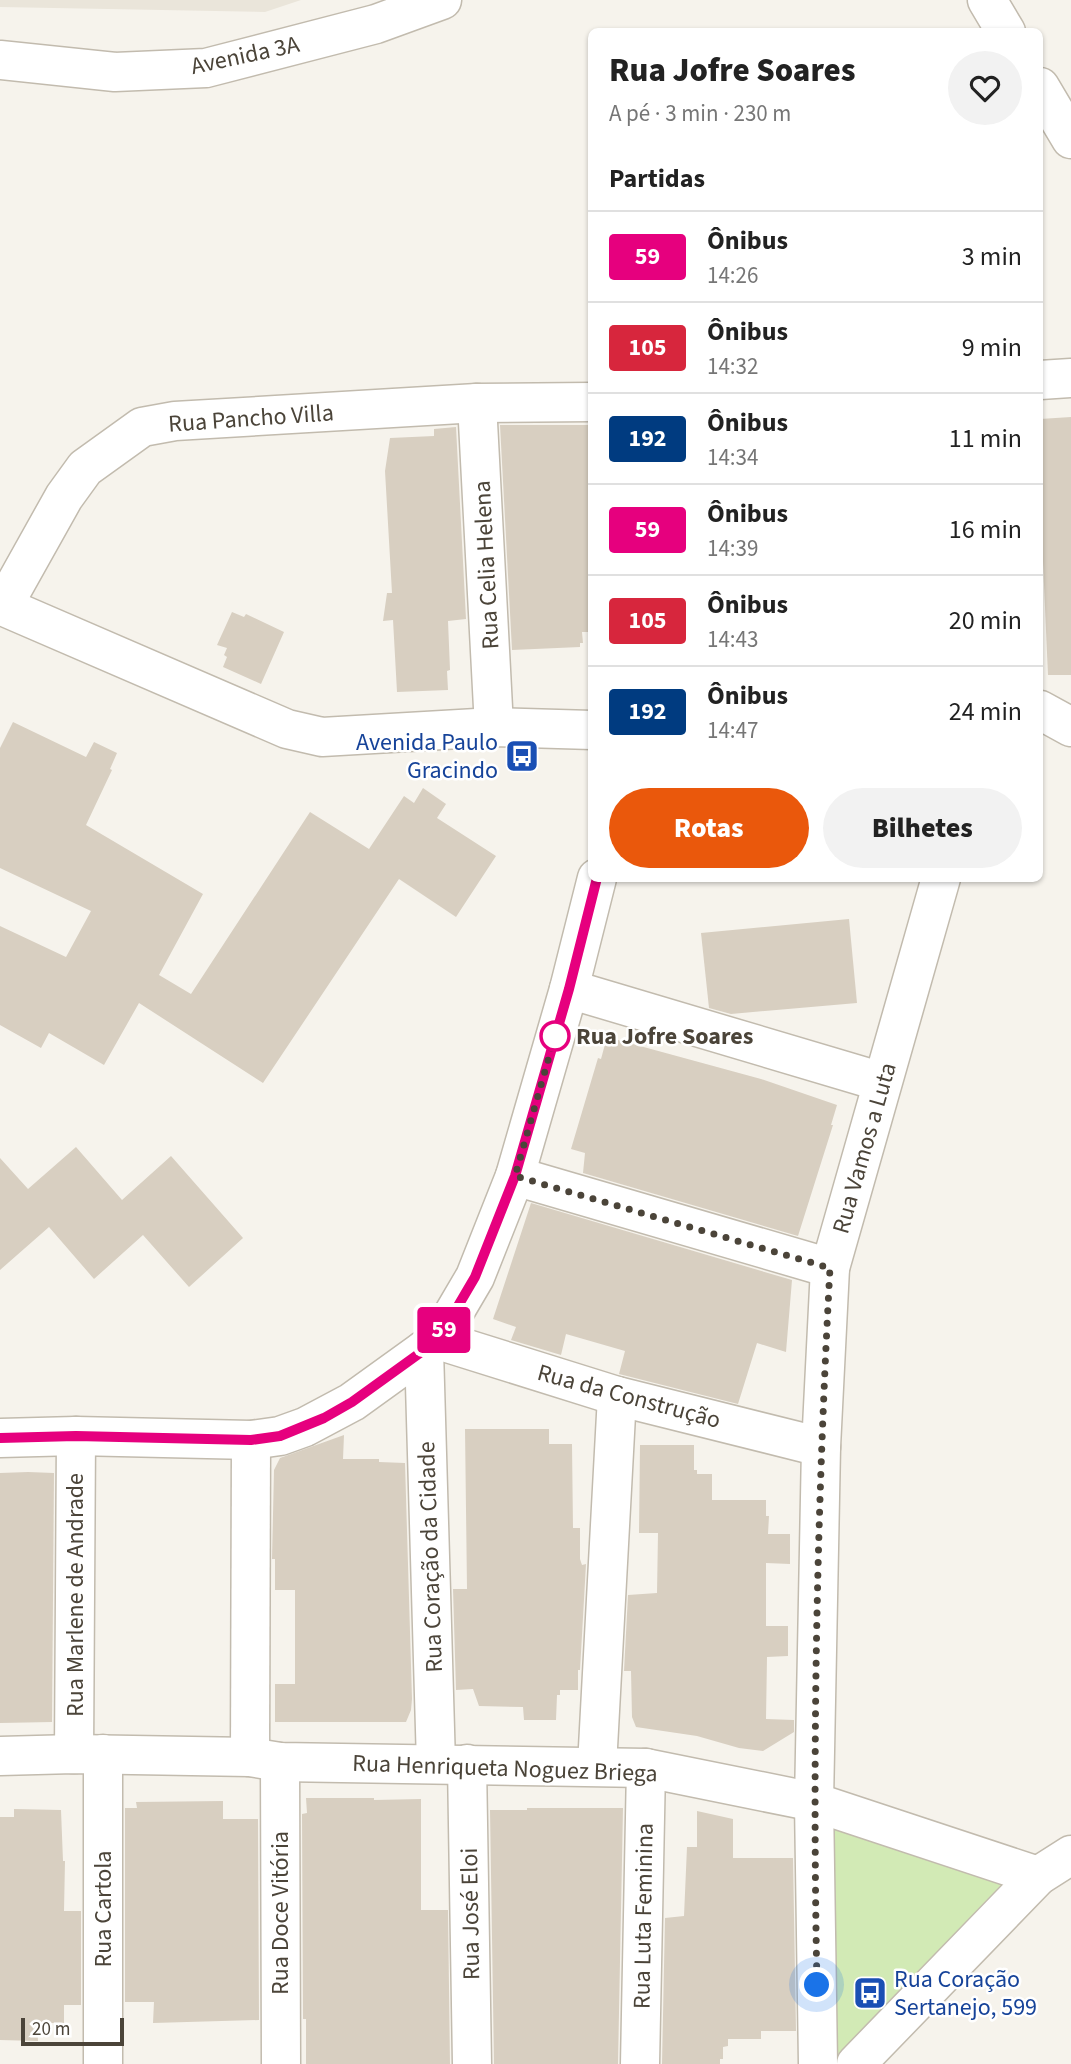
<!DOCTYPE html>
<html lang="pt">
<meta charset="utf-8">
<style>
body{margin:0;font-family:"Source Sans 3",sans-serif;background:#f2f2f2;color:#222;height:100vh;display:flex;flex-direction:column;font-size:26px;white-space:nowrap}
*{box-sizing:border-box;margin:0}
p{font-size:23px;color:#767676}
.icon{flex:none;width:38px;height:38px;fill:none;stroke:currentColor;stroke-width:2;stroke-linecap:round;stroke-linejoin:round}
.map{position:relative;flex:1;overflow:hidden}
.sheet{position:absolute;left:588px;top:28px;width:455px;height:854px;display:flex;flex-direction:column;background:#fff;border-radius:10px;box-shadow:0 2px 5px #0004}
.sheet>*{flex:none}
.badge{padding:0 14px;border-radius:5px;font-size:24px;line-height:46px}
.scale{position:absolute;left:21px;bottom:18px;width:103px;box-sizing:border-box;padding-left:7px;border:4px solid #4b4439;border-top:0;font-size:19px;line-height:24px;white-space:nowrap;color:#4b4439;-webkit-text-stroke:5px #fff;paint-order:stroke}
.you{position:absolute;width:35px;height:35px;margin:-18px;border:5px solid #fff;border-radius:50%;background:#1a73e8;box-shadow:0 0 0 10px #1a73e833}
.map>.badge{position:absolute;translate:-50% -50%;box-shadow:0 0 0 4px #fff}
h2{padding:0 21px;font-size:26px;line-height:63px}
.round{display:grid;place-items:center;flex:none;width:74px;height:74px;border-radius:37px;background:#f2f2f2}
.summary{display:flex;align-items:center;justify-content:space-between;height:119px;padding:0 21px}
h1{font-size:33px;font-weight:800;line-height:52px}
.action{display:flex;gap:14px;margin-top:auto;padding:14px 21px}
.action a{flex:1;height:80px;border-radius:42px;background:#ea580c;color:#fff;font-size:28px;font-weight:800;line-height:80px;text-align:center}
.action a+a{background:#f2f2f2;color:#222}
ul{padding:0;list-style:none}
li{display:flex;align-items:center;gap:21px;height:91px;padding:0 21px;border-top:2px solid #e0e0e0}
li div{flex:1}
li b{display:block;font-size:26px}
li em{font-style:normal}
li .badge{min-width:77px;font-weight:700;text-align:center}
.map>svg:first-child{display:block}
</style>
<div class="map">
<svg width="1071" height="2064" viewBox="0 0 1071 2064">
<rect width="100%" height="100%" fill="#f6f3ec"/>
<!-- residential -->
<polygon fill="#eae5da" points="0,0 301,0 265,12 0,7"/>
<!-- green -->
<polygon fill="#d2eab5" points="817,1805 1031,1879 852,2064 822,2064"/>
<!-- building -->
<g fill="#d8cfc1">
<polygon points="1071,417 1071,675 1048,675 1040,494 1040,419"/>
<polygon points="500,425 592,425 592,632 582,632 583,643 580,643 580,647 512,650"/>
<polygon points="456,427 466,619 448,621 450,670 447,671 448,690 397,692 393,620 383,621 387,593 392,593 385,471 390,438 434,436 434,429"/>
<polygon points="232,612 244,617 246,614 284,632 261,684 223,667 227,657 224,655 227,648 217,645"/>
<polygon points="13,722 86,757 94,742 117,753 110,769 112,770 86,825 203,894 159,975 191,994 310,812 369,849 404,796 414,803 423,788 446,804 437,818 496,856 456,917 399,879 263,1083 139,1003 104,1065 49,1033 41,1048 0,1025 0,926 66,957 91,911 0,868 0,748"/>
<polygon points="849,919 857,1003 731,1014 709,1008 701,933"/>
<polygon points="607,1037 761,1079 837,1105 831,1125 833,1125 798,1236 583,1173 585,1153 571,1149 598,1058 601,1059"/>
<polygon points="76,1147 122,1200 171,1156 243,1238 189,1287 143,1235 94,1279 49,1227 0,1270 0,1158 28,1189"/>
<polygon points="531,1203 792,1280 786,1352 757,1343 738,1404 619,1374 625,1351 566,1334 561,1355 511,1340 516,1327 493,1319"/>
<polygon points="465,1429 549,1429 549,1444 572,1444 573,1528 580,1528 580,1559 582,1565 586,1564 580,1670 578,1670 578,1690 560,1690 560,1695 557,1695 556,1720 524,1720 523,1707 479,1706 473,1689 456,1690 453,1589 467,1589"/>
<polygon points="344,1435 343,1459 379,1459 379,1462 405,1463 412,1699 411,1710 406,1722 275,1722 275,1684 295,1684 295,1590 275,1590 275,1559 272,1559 274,1470 280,1458"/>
<polygon points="640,1445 694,1445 694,1470 697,1470 697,1474 712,1474 712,1500 766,1500 766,1516 769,1516 768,1534 790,1534 790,1564 766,1563 766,1626 788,1626 788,1656 767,1657 766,1719 794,1720 794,1732 763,1751 739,1748 697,1736 636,1727 632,1717 631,1671 624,1671 628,1595 657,1593 658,1533 639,1533"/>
<polygon points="28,1472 54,1473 52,1722 0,1723 0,1473"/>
<polygon points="306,1798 374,1798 374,1800 421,1799 421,1910 448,1910 450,2064 306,2064 306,2019 303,2019 302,1814 307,1813"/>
<polygon points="223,1801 223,1819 258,1819 259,2020 153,2023 154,2002 125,2002 125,1808 137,1808 136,1802"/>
<polygon points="527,1808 623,1808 618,2064 494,2064 490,1810 527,1810"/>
<polygon points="14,1809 61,1810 63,1861 65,1861 64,1911 81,1911 81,2005 64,2005 64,2023 37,2023 38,2041 0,2040 0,1817 14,1817"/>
<polygon points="697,1811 733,1819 733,1858 793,1858 796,2031 761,2031 761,2039 728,2039 728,2046 723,2047 723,2059 720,2059 720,2064 662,2064 665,1918 684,1916 687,1847 697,1847"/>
</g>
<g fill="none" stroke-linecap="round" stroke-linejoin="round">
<defs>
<g id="minor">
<polyline points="987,0 1006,32"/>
<polyline points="0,60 115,72 206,68 376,24 442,0"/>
<polyline points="1040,87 1071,139"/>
<polyline points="1040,380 1071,378"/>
<polyline points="477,403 494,727"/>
<polyline points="0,605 287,729 322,737 494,727 592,730"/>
<polyline points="3,606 64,497 85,468 142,427 175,421 477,403 592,402"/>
<polyline points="1040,710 1071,727"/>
<polyline points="569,989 882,1082"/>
<polyline points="515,1176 830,1268"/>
<polyline points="438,1340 617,1396 821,1447"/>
<polyline points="424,1350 436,1764"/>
<polyline points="0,1438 76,1436 251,1440 280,1436 305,1427 352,1402 438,1340 475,1277 515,1176 569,989 597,878"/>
<polyline points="74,1754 76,1436"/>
<polyline points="103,1754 103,2064"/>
<polyline points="0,1756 74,1754 250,1757 280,1762 646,1768 814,1802 1038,1876"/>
<polyline points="250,1757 251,1440"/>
<polyline points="280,1762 281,2064"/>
<polyline points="467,1764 472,2064"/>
<polyline points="597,1766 617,1396"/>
<polyline points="640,2064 646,1768"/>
<polyline points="818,2064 814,1802 821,1447 830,1268 941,878"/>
<polyline points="856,2064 1038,1876 1071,1855"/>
</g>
</defs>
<!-- minor casing -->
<use href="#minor" stroke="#c2bbae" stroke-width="41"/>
<!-- minor -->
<use href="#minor" stroke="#fff" stroke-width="38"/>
</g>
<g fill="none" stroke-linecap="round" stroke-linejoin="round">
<defs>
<polyline id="line" points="0,1438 76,1436 251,1440 280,1436 324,1418 352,1402 438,1340 475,1277 515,1176 569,989 597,878"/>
</defs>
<!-- line casing -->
<use href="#line" stroke="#fff" stroke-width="16"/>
<!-- line -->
<use href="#line" stroke="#e6007e" stroke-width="10"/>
<!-- walk -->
<path stroke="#4b4439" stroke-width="7" stroke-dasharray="0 12.6" d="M555,1036l-40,140 315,92c-13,239 -18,478 -13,717"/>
</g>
<!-- icons -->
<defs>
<symbol id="bus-square" viewBox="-11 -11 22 22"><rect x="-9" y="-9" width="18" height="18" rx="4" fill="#1a4fb4" stroke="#fff"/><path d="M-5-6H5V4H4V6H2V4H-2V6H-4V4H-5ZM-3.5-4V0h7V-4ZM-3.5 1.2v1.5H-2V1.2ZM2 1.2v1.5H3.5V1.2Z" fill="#fff"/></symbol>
</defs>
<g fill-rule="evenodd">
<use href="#bus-square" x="503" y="737" width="38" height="38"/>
<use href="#bus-square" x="851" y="1974" width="38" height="38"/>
</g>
<!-- markers -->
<circle fill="#fff" stroke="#e6007e" stroke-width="3.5" cx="555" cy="1036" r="14"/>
<g text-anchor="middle" stroke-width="5" stroke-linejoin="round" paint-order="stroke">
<!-- street labels -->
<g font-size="24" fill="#4b4439" stroke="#fff">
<text transform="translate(245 55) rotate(-12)" y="8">Avenida 3A</text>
<text transform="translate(251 418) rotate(-4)" y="8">Rua Pancho Villa</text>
<text transform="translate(486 565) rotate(-93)" y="8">Rua Celia Helena</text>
<text transform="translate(864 1148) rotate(-74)" y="8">Rua Vamos a Luta</text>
<text transform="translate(629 1396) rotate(15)" y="8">Rua da Construção</text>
<text transform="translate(430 1557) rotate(-92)" y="8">Rua Coração da Cidade</text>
<text transform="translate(75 1595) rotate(-90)" y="8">Rua Marlene de Andrade</text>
<text transform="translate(505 1768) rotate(2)" y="8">Rua Henriqueta Noguez Briega</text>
<text transform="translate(103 1909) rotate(-90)" y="8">Rua Cartola</text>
<text transform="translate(280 1913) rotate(-90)" y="8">Rua Doce Vitória</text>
<text transform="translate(470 1914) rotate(-91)" y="8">Rua José Eloi</text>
<text transform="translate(643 1916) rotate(-89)" y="8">Rua Luta Feminina</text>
</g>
<!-- transit labels -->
<g font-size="24" fill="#164399" stroke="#fff" text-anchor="end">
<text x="498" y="750">Avenida Paulo<tspan x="498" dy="28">Gracindo</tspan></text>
<text x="894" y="1987" text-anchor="start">Rua Coração<tspan x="894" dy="28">Sertanejo, 599</tspan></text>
</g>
<!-- stop labels -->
<g font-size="24" font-weight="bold" fill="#4b4439" stroke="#fff" text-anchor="start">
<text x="576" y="1044">Rua Jofre Soares</text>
</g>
</g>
</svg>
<div class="scale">20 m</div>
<div class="you" style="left:817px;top:1985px"></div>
<b class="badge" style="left:444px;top:1330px;background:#e6007e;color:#fff">59</b>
<section class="sheet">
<div class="summary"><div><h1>Rua Jofre Soares</h1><p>A pé · 3 min · 230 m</p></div><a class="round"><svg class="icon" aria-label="heart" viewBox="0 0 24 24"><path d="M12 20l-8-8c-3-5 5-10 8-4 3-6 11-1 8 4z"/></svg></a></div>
<h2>Partidas</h2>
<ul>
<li><span class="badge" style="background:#e6007e;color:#fff">59</span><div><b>Ônibus</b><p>14:26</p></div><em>3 min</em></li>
<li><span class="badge" style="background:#d7263d;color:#fff">105</span><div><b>Ônibus</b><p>14:32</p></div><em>9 min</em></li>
<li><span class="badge" style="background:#003b80;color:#fff">192</span><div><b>Ônibus</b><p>14:34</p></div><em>11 min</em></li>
<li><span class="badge" style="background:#e6007e;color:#fff">59</span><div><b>Ônibus</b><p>14:39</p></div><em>16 min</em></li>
<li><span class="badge" style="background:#d7263d;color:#fff">105</span><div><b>Ônibus</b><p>14:43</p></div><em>20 min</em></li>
<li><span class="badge" style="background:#003b80;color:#fff">192</span><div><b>Ônibus</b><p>14:47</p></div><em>24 min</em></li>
</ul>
<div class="action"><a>Rotas</a><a>Bilhetes</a></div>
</section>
</div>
